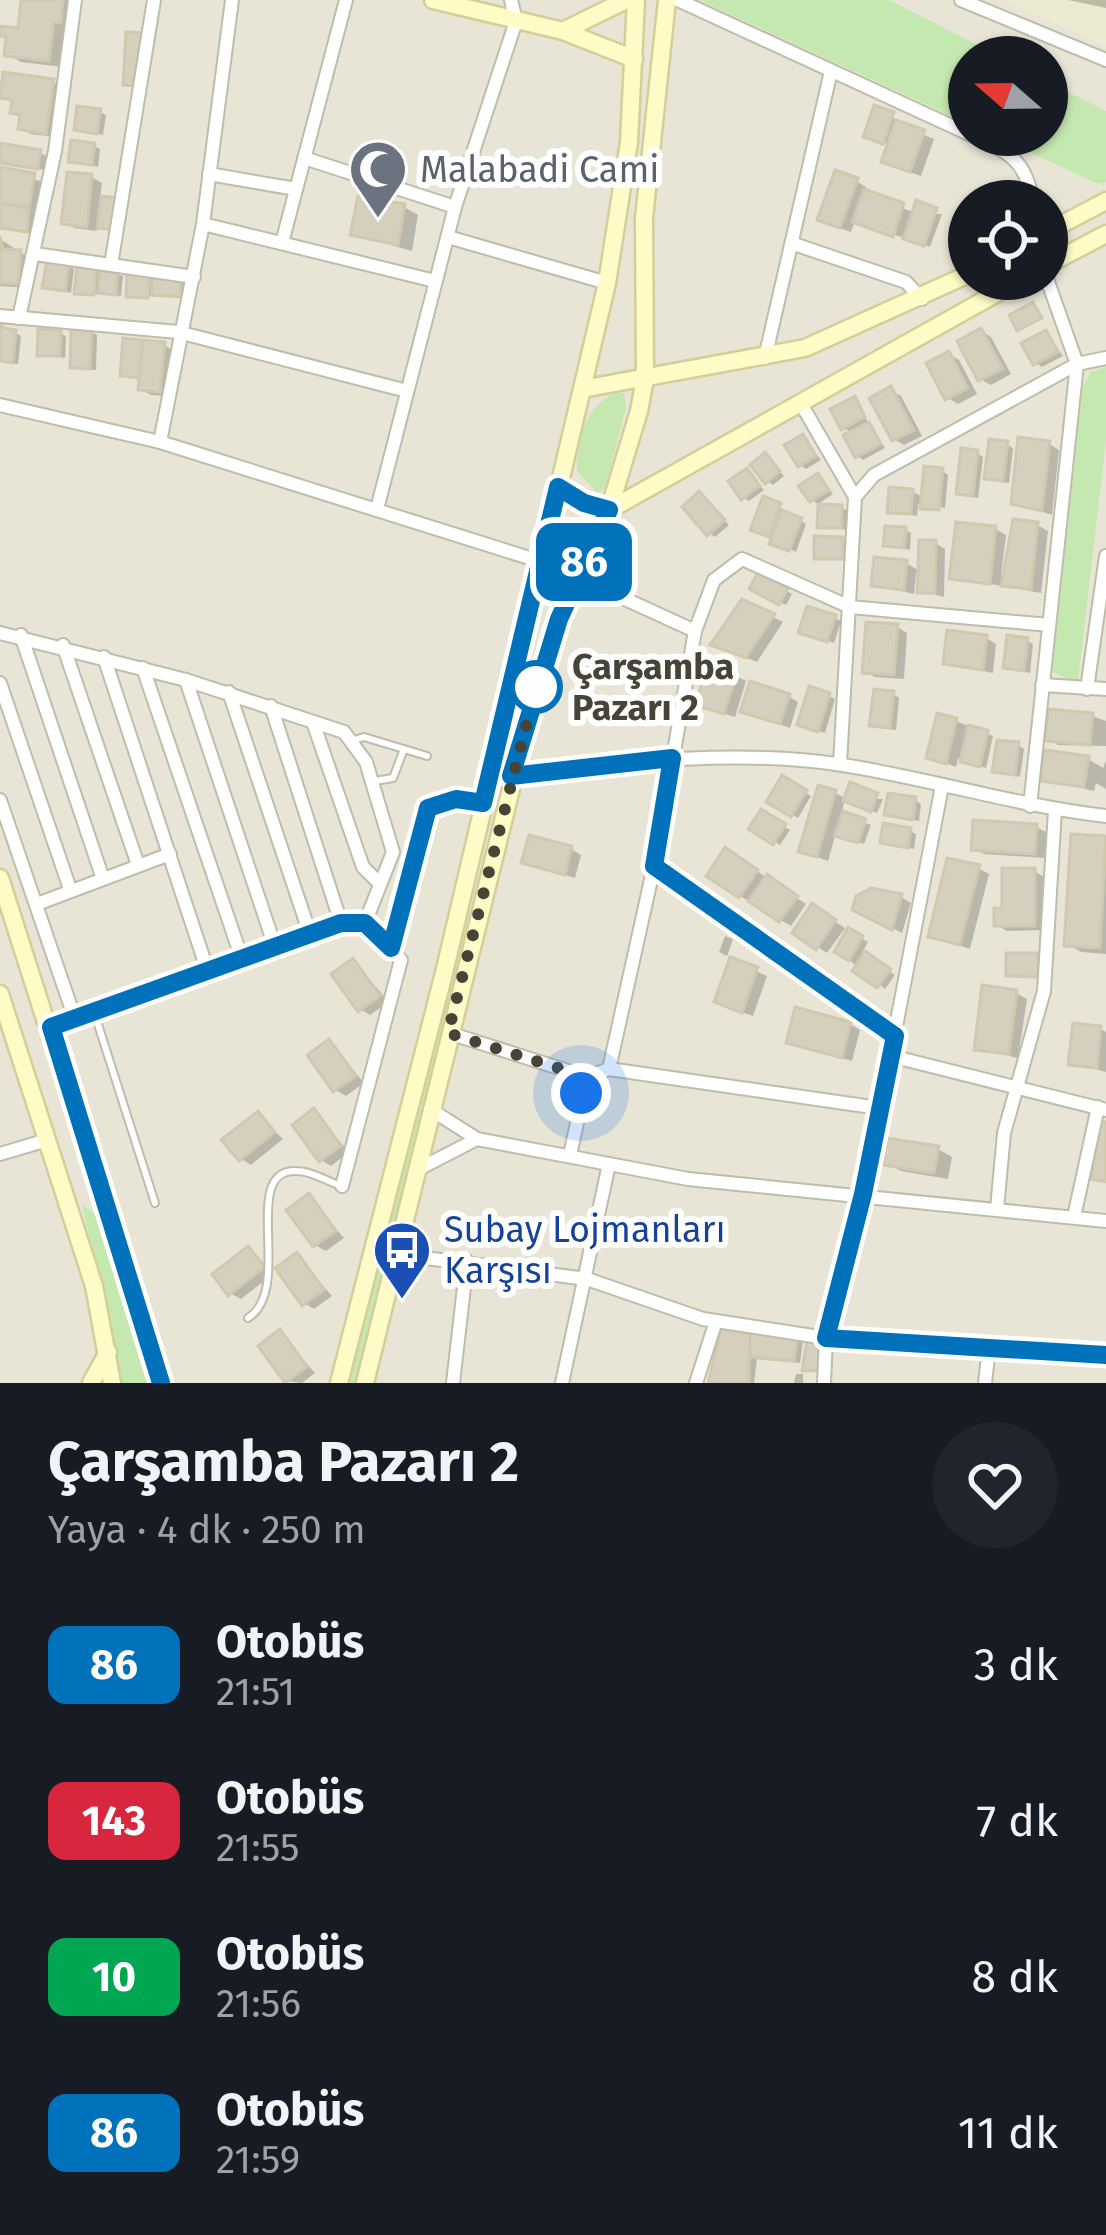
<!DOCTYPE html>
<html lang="tr">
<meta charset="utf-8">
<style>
body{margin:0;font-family:"Fira Sans",sans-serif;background:#20242c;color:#f1f3f6;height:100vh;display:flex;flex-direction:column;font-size:45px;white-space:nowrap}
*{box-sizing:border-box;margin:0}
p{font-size:39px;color:#9ea1a6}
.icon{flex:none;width:66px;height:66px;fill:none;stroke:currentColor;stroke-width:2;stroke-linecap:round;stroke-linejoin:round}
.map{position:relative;height:1383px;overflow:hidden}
.drawer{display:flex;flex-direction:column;background:#171b24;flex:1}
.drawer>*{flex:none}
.badge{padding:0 24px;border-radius:18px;font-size:42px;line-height:78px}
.needle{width:78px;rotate:290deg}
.controls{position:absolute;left:948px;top:36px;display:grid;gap:24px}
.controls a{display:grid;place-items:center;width:120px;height:120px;border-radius:50%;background:#171b24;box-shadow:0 3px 9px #0004;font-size:60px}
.you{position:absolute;width:60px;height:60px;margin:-30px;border:9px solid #fff;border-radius:50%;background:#1a73e8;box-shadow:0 0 0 18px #1a73e833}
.map>.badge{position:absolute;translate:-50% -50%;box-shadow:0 0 0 6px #fff}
.round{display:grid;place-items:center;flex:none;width:126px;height:126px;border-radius:63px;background:#20242c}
.headline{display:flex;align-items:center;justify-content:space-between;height:204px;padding:0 48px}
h1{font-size:57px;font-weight:700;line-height:90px}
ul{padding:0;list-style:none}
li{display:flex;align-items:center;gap:36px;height:156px;padding:0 48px}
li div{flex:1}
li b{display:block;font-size:45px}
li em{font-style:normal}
li .badge{min-width:132px;font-weight:700;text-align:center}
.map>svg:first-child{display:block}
</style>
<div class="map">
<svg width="1106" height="1383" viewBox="0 0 1106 1383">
<rect width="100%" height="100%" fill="#f4f2e8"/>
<!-- residential -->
<path fill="#e8e5d6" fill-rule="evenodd" d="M0,0h1106v1383h-1106zM969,57h78v78h-78zM969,201h78v78h-78z"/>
<!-- education -->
<polygon fill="#edead2" points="1004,0 1106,0 1106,46"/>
<!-- green -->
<g fill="#c5e8b0">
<polygon points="699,0 890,0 1001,57 969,57 969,124"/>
<polygon points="1047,81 1106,111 1106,182 1098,184 993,135 1047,135"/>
<polygon points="1106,367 1106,441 1078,681 1072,682 1052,671 1083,386 1091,372"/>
<path d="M615,393h9l2,15 -21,80 -8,5 -20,-22c0,-33 7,-62 38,-78z"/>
<polygon points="458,929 464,929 360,1383 344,1383"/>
<polygon points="82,1205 96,1214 150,1383 122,1383"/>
</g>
<!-- shadow -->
<g fill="#0003">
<polygon points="24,0 77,0 63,67 21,62 7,54 9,38 0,29 21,31"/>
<polygon points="1068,0 1106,0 1106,13 1106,8"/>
<polygon points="53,82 63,88 56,137 31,134 21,128 15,103 3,96"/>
<polygon points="100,112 106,115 103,135 77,129"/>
<polygon points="892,115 897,124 934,139 921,176 895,167 890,145 873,139"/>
<polygon points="94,146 100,149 98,167 71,160"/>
<polygon points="40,153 46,156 44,170 0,161"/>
<polygon points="0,171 44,182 32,233 0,228"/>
<polygon points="91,177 102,183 100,199 126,205 123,232 97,225 97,231 74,228 64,222"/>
<polygon points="856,181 866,187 864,193 915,213 942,214 930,247 855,221 851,232 831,225"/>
<polygon points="404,207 418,215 412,251 353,234"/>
<polygon points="0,239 31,259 28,288 0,286"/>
<polygon points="68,266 74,269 71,293 46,287"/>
<polygon points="96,269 123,276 121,296 77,292"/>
<polygon points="149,277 186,283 186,298 129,295"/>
<polygon points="3,326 21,336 18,364 0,362"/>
<polygon points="981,331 991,337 1011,374 991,385 980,379"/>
<polygon points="91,332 97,335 96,370 79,370 73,366"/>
<polygon points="60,333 66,336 65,358 40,354"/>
<polygon points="1046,333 1063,356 1042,367 1036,363"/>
<polygon points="164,345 174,351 170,396 151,395 141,389 142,379 123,375"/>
<polygon points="949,354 959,360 977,394 958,404 948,398"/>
<polygon points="891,390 901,396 922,436 904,445 894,439"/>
<polygon points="854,400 885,448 863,460 857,456 853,433 844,428"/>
<polygon points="803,437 821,460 806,469 800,465"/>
<polygon points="1007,444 1013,448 1009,483 994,481 988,478"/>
<polygon points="1049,444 1059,450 1052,515 1014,502"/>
<polygon points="977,453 983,457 978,498 965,496 959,493"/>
<polygon points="766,456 784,476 773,485 767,481"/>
<polygon points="942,471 948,475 945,508 918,504 917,516 890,511 912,491 924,498"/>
<polygon points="747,472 764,490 749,501 743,497"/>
<polygon points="818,476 833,494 818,504 812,500"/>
<polygon points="700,495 729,525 715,537 709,533"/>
<polygon points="765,500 806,524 796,552 760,533"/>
<polygon points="842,508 848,511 847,530 820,526"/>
<polygon points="1037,525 1048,531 1041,593 952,577 995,529 1006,535 1001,575 1006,576"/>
<polygon points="905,530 911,533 910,550 886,545"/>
<polygon points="842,540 849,543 848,561 817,557"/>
<polygon points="935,543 945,549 944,597 920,591 921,573 916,572 914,594 874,585 906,563 921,572"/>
<polygon points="759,576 792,594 786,605 753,588"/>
<polygon points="743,602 783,622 757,662 724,649"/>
<polygon points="835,618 841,621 834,643 808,635"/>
<polygon points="897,627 907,633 904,679 875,677 865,672"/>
<polygon points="986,638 996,644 993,673 946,663"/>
<polygon points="1027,641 1033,644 1030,673 1006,667"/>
<polygon points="736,676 746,681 735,717 709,709"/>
<polygon points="893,694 899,698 896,730 879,728 873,725"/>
<polygon points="788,696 798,702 790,728 743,711"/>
<polygon points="829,696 835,699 825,733 806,727"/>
<polygon points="1092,716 1106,721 1106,746 1058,745 1048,739"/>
<polygon points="956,721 993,736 986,768 958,758 956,767 929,757"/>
<polygon points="1018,745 1024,749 1020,777 996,771"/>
<polygon points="1088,759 1103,768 1106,760 1106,789 1096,783 1094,791 1043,779"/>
<polygon points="783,779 811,796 798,818 770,801"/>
<polygon points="835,793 847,799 883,799 877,813 845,799 841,814 871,825 864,844 836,833 828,861 802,851"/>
<polygon points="915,800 921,804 919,821 887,814"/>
<polygon points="762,813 790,830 780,845 752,828"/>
<polygon points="1036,827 1046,832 1045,858 984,854 974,848"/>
<polygon points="910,831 916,834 914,849 883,842"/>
<polygon points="1074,837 1106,839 1106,954 1081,952 1067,944"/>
<polygon points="571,849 581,855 575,878 525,862"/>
<polygon points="736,857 806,904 791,926 740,896"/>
<polygon points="978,868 989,874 970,949 931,936"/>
<polygon points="1034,871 1044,877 1045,930 1007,931 997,925"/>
<polygon points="901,897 911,903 902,933 855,909"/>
<polygon points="813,907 845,928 827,953 796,933"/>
<polygon points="849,931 868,942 862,953 895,975 885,989 838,951"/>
<polygon points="725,936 733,939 727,956 719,952"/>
<polygon points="1038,956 1044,960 1044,979 1009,975"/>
<polygon points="732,961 767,976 753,1016 728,1007"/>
<polygon points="354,962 389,1002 370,1015 360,1009"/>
<polygon points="1016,993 1027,999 1018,1058 977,1048"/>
<polygon points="850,1024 860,1030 852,1061 789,1042"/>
<polygon points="1101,1029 1106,1032 1106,1072 1072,1063"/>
<polygon points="329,1042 364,1083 346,1096 336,1090"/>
<polygon points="314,1112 349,1152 331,1166 321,1160"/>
<polygon points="258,1115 283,1139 251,1165 241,1159"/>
<polygon points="938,1149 952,1157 948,1179 901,1171 886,1163"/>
<polygon points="309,1197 344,1238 326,1251 315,1245"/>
<polygon points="248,1249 273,1274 241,1299 230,1293"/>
<polygon points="297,1256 332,1296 314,1309 304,1303"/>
<polygon points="751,1329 803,1340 800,1363 757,1359 754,1383 711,1383 752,1337"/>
<polygon points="280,1333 315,1373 302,1383 287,1381"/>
<polygon points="796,1374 803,1374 803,1383 794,1383"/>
</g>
<!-- building -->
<g fill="#d5d0bd" stroke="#d0c9b0" stroke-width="3">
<polygon points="21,0 63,0 61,23 54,22 49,61 4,56 6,37 0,36 0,26 18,28"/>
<polygon points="126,32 143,33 140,86 123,85"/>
<polygon points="3,72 54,79 46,134 18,129 20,115 10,113 12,100 0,98"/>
<polygon points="874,105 894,112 883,144 863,137"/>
<polygon points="77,106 101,109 97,134 74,130"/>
<polygon points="896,120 925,130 910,172 881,162"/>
<polygon points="71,140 95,143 92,165 68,162"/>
<polygon points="0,143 41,150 38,169 0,163"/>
<polygon points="0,167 35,173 29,208 0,203"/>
<polygon points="835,170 858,178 840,228 817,220"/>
<polygon points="67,172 92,174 87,227 61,224"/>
<polygon points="864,189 904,203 893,237 852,222"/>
<polygon points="101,196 120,198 117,230 97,228"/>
<polygon points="358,196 405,204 398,245 350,235"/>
<polygon points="916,200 937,208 924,246 903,239"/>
<polygon points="0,204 29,208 27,232 0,228"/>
<polygon points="0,236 3,249 21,250 18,284 0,283"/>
<polygon points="47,260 69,263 65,291 42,288"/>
<polygon points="77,264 96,266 94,295 74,294"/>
<polygon points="100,268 118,269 116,295 98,293"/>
<polygon points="127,273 150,274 148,298 126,297"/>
<polygon points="153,275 181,277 180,297 152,295"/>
<polygon points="1033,302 1042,318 1017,331 1009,315"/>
<polygon points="0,322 3,328 16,330 13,363 0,361"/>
<polygon points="71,328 92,329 90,369 70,368"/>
<polygon points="981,328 1003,369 978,381 957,341"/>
<polygon points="38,329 61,330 60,356 37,356"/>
<polygon points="1046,330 1058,352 1033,365 1021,343"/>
<polygon points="123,338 143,340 140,378 120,376"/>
<polygon points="143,340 165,342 160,392 138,390"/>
<polygon points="949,351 968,388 945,400 926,363"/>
<polygon points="891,386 914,430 892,441 869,398"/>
<polygon points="855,396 865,417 841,430 830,409"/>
<polygon points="869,422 881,444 855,458 843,435"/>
<polygon points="803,434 816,456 798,467 784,445"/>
<polygon points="1018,437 1050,441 1042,511 1011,504"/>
<polygon points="989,439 1008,441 1003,481 984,479"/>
<polygon points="961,448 978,450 973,496 956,494"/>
<polygon points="765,452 780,471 765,484 750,465"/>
<polygon points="924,466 943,468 939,510 920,509"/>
<polygon points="747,468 760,486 741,500 728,481"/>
<polygon points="818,473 829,490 810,502 798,486"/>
<polygon points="889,487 913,489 911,514 887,513"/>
<polygon points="699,491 725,520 707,536 682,507"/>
<polygon points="763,496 781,503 769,537 750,530"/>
<polygon points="818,504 842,505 842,528 817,528"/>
<polygon points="782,510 802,518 789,551 769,544"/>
<polygon points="1013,519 1038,522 1031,589 1001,586"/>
<polygon points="956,522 996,526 990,584 949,579"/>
<polygon points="885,526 906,527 904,548 883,546"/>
<polygon points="814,536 843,537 843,559 814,559"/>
<polygon points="919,540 936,540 935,593 917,593"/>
<polygon points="874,557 907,560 904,590 871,586"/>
<polygon points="758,572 788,588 779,605 749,589"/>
<polygon points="742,599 775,614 746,658 710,645"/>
<polygon points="807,606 836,615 827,642 798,633"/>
<polygon points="866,622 898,624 894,675 862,673"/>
<polygon points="947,630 987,635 983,670 943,664"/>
<polygon points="1007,635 1028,638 1024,671 1003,668"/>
<polygon points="708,664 737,673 724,714 695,705"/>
<polygon points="750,681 790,694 780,724 740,712"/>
<polygon points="809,686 830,693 818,732 797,725"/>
<polygon points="874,689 894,691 890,728 869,726"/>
<polygon points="1048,709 1093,713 1090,745 1045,741"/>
<polygon points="937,713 957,718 946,764 926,758"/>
<polygon points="968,725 988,730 980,767 960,762"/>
<polygon points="997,740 1019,742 1015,775 992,772"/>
<polygon points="1044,750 1089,756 1084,787 1040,781"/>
<polygon points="782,775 807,790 791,817 766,802"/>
<polygon points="850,782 878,793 871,812 843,801"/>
<polygon points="818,785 836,790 817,857 798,852"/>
<polygon points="888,793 916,797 913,820 884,815"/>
<polygon points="761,809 786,824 773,845 748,829"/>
<polygon points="843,811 866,819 858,843 834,836"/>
<polygon points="973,820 1037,824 1035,854 971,850"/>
<polygon points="883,823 911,828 908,848 880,843"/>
<polygon points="1071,834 1106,836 1100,948 1064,946"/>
<polygon points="529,835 572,846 565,875 521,863"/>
<polygon points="725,847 758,870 739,898 706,876"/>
<polygon points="947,858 980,865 960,945 928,937"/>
<polygon points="1002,868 1035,868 1035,926 994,926 994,908 1002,908"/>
<polygon points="767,874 798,896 779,922 748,901"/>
<polygon points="871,888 902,894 892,930 852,910 856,896"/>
<polygon points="812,903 836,920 816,950 792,933"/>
<polygon points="848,927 863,936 849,961 834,952"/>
<polygon points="865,951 891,969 877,988 852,971"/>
<polygon points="1006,953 1038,953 1038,977 1006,976"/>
<polygon points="730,957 758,967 742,1013 714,1002"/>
<polygon points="353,958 380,996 358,1012 331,974"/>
<polygon points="982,985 1017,990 1009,1054 974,1050"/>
<polygon points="795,1007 851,1022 842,1058 786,1043"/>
<polygon points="1073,1023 1101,1026 1097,1068 1068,1065"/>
<polygon points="329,1039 356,1076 333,1092 307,1055"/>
<polygon points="314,1108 341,1146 319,1162 292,1125"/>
<polygon points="258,1111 275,1132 239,1161 221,1140"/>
<polygon points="1100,1121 1106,1122 1106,1182 1091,1179"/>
<polygon points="887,1138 939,1146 934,1173 883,1165"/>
<polygon points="309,1193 336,1231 313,1247 286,1210"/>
<polygon points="248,1246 265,1267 228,1296 212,1274"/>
<polygon points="297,1252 324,1290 302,1306 275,1268"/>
<polygon points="748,1326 798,1334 794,1361 751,1357"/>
<polygon points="280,1329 307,1367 285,1383 258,1346"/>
<polygon points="721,1329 750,1333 749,1383 708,1383"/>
<polygon points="826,1338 825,1370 802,1371 807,1341"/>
</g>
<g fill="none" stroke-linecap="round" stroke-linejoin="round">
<defs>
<g id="lane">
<polyline points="354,740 364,737 427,756"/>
<polyline points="375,781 393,778 404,749"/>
<polyline points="94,1012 155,1203"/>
<path d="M248,1318c47,-29 -10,-150 49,-147 15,0 31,11 45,15"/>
</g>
<g id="street">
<polyline points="232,0 203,224 160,442 539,561"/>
<polyline points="678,0 969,134"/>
<polyline points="961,0 1106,60"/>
<path d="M971,135c36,16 56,25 61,66"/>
<polyline points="304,158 455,207"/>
<polyline points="209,174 296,189"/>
<polyline points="203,224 435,281"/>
<polyline points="448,237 607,283"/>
<polyline points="283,239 346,0"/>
<polyline points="794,244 906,282 922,299"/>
<polyline points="35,254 194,277"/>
<polyline points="111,265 154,0"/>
<polyline points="0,316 178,332 407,391"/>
<polyline points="19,318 55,151 75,0"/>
<polyline points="765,358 831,71"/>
<polyline points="800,402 855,497"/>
<polyline points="0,405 160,442"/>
<polyline points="377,509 455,207 516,21 511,0"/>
<polyline points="577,577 695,631"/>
<polyline points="0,633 186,680 344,732 366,762 393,852 365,923"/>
<polyline points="21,635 102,876"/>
<polyline points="63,645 138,865"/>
<polyline points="104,657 207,969"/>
<polyline points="143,668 242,959"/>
<polyline points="186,680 275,947"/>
<polyline points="0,683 70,889"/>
<polyline points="1042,685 1106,689"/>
<polyline points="1087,689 1106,556"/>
<polyline points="229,692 310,934"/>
<polyline points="271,706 341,923"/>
<polyline points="313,722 363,867 377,881"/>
<polyline points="840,764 855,497 874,475 1077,364 1106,358"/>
<path d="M512,776c109,-13 222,-28 331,-11 89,14 174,41 263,51"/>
<polyline points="0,800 75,1019"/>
<polyline points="1030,806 1077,364 1047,279"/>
<polyline points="654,866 895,1035"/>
<polyline points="37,904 170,854"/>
<polyline points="390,948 427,808 456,799 483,803"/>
<polyline points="51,1027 341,923 365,923 401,960 342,1186"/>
<polyline points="449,1033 587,1077"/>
<polyline points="891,1056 1106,1110"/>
<polyline points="609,1069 879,1108"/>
<polyline points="430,1109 477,1139"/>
<polyline points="0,1154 47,1140"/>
<polyline points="570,1155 587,1077 609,1069 654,866 695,631 714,580 742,559 850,607 1049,625"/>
<polyline points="415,1171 477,1139 688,1179 1106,1221"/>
<polyline points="997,1209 1004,1133 1044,991 1055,810"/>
<polyline points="1074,1217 1098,1107"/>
<polyline points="395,1254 587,1279 703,1319 826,1338 1106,1355"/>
<polyline points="453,1383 467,1261"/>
<polyline points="562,1383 609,1164"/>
<polyline points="696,1383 716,1321"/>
<polyline points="824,1383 826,1338 864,1194 942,786"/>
<polyline points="985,1383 989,1348"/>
</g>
<g id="secondary">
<polyline points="433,0 563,31 634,59"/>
<polyline points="563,31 626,0"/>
<polyline points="1047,232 1106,201"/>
<polyline points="1047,265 1106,234"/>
<polyline points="582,389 805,348 969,274"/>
<polyline points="558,487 584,503 609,510 1022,279"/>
<polyline points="0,878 161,1383"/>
<polyline points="0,994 94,1286 112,1383"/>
<polyline points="91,1383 108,1352"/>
<polyline points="339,1383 444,973 607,283 629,142 636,0"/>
<polyline points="365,1383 539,675 609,510 639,411 645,379 644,218 667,0"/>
</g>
</defs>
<!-- lane casing -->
<use href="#lane" stroke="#bfbcaa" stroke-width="10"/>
<!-- street casing -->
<use href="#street" stroke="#bfbcaa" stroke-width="16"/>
<!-- secondary casing -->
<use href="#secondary" stroke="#d4ce98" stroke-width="21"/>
<!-- lane -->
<use href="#lane" stroke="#fff" stroke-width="6"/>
<!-- street -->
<use href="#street" stroke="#fff" stroke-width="12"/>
<!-- secondary -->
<use href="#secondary" stroke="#fefbc7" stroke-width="16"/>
</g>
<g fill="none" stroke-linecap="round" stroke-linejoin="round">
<defs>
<polyline id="line" points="161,1383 51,1027 341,923 365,923 391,948 428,808 456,799 483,803 558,487 584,503 609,510 559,619 511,776 672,758 654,866 895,1036 863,1194 826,1338 1106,1355"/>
</defs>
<!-- line casing -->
<use href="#line" stroke="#fff" stroke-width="27"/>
<!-- line -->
<use href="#line" stroke="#0072bc" stroke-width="18"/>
<!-- walk -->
<polyline stroke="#474336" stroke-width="12" stroke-dasharray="0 21.6" points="536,687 539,675 448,1033 587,1077 581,1093"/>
</g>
<!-- icons -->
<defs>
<symbol id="mosque-pin" viewBox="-11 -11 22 30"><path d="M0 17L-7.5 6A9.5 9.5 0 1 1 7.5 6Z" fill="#6b7280" stroke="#fff"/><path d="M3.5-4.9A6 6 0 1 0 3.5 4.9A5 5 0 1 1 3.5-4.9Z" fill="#fff"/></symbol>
<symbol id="bus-pin" viewBox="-11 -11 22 30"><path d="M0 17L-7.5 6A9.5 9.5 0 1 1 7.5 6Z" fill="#1a4fb4" stroke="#fff"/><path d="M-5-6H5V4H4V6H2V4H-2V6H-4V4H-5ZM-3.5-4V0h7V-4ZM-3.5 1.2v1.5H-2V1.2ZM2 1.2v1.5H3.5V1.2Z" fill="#fff"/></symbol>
</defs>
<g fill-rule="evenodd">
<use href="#mosque-pin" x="345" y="136" width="66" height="90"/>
<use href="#bus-pin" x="369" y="1217" width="66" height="90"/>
</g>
<!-- markers -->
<circle fill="#fff" stroke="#0072bc" stroke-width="6" cx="536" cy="687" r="24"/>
<g text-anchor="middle" stroke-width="12" stroke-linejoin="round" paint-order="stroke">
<!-- worship labels -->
<g font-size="36" fill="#5b616d" stroke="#fff" text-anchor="start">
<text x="420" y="182">Malabadi Cami</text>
</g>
<!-- stop labels -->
<g font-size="36" font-weight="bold" fill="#474336" stroke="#fff" text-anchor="start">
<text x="572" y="679">Çarşamba<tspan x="572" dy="41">Pazarı 2</tspan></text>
</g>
<!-- transit labels -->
<g font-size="36" fill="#164399" stroke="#fff" text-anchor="start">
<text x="444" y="1242">Subay Lojmanları<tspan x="444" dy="41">Karşısı</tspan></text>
</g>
</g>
</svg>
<div class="controls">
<a><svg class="needle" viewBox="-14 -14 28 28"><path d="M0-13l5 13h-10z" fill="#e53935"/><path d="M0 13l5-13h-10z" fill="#9ea1a6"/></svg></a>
<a><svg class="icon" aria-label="locate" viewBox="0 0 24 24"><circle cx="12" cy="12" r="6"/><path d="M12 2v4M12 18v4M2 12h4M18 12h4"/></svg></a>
</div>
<div class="you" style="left:581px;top:1093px"></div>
<b class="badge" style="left:584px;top:562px;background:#0072bc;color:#fff">86</b>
</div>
<section class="drawer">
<div class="headline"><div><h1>Çarşamba Pazarı 2</h1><p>Yaya · 4 dk · 250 m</p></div><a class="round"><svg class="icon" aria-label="heart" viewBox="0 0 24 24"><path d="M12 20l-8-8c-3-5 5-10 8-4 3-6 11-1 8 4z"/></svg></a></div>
<ul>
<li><span class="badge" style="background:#0072bc;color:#fff">86</span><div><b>Otobüs</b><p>21:51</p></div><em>3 dk</em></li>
<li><span class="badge" style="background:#d7263d;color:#fff">143</span><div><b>Otobüs</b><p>21:55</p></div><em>7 dk</em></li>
<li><span class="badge" style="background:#00a651;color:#fff">10</span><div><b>Otobüs</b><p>21:56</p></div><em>8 dk</em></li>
<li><span class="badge" style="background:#0072bc;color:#fff">86</span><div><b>Otobüs</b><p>21:59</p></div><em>11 dk</em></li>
</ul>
</section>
